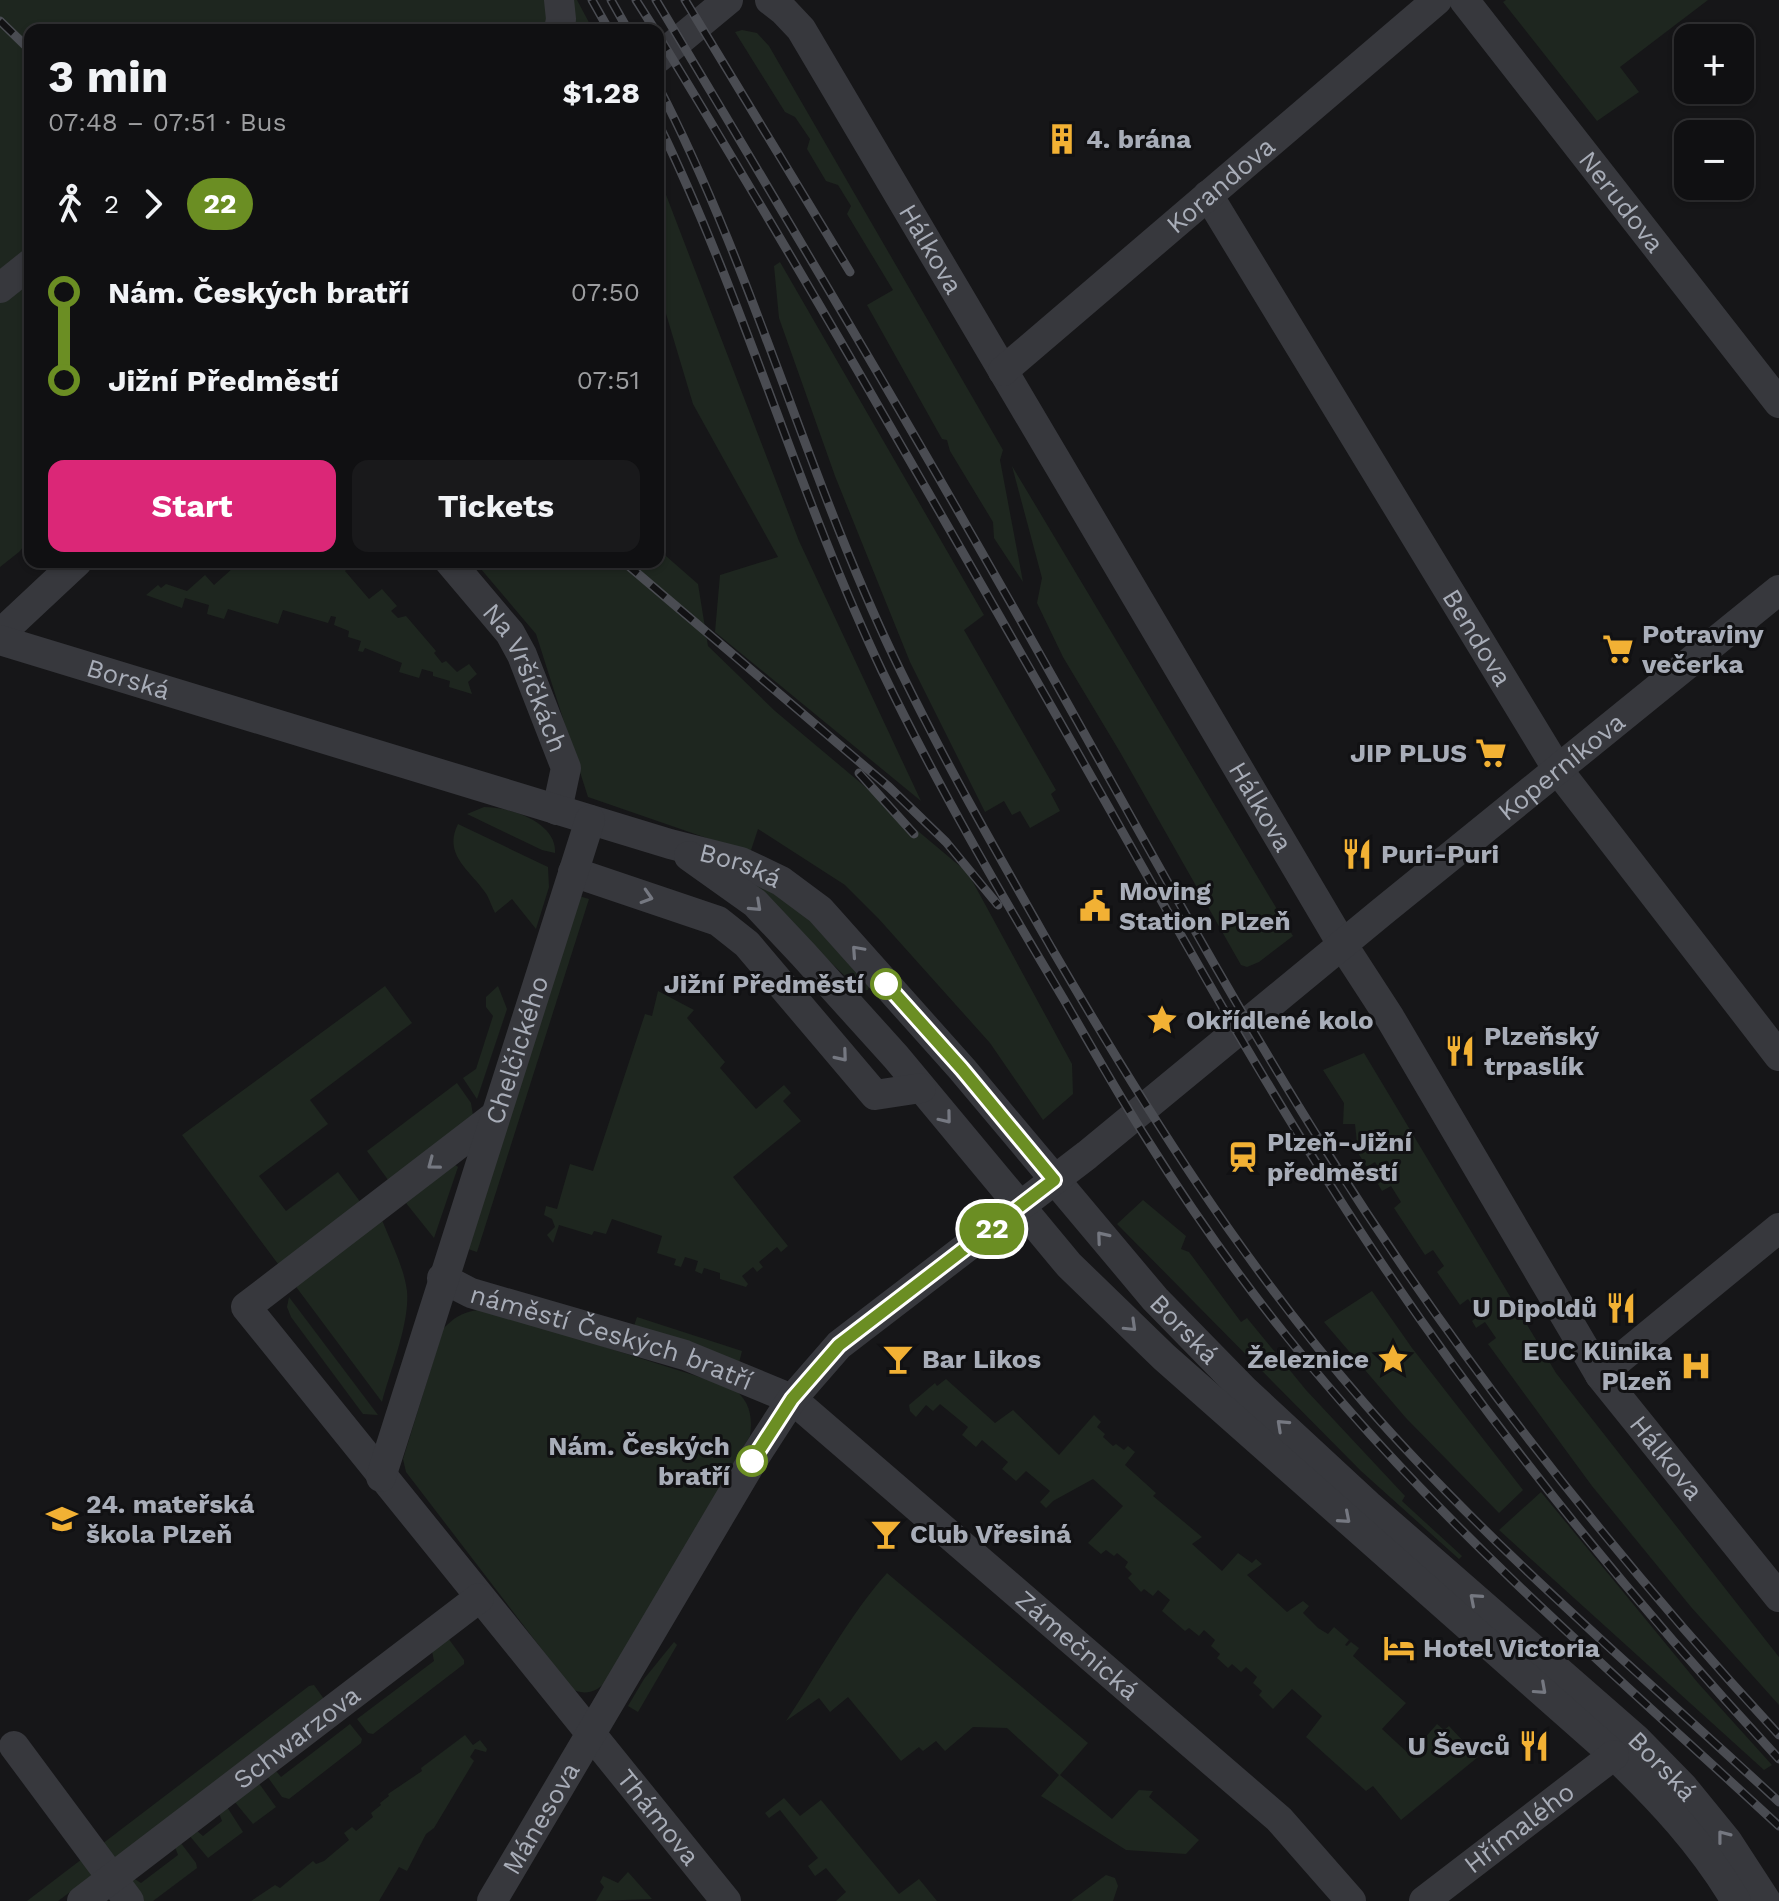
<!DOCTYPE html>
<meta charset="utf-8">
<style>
body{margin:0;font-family:"Work Sans",sans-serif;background:#19191b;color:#f1f3f6;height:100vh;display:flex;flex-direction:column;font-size:30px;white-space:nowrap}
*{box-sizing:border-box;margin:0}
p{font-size:26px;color:#9c9d9f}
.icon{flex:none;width:44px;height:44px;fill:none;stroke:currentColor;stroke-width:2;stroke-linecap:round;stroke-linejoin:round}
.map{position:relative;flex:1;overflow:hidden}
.panel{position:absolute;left:24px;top:24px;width:640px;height:544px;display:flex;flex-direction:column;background:#101012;border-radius:16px;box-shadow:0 2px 6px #0004,0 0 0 2px #303032}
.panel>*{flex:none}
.badge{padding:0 16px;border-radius:26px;font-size:28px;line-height:52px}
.controls{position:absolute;left:1674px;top:24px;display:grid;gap:16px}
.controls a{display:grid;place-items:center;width:80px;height:80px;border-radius:16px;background:#101012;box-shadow:0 2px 6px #0004,0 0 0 2px #303032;font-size:40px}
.map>.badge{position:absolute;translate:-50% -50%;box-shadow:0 0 0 4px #fff}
.legs{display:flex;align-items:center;gap:12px;height:88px;padding:0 24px;font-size:26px}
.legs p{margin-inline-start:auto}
.summary{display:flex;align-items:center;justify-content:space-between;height:136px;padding:0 24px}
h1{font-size:44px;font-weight:700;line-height:60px}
.primary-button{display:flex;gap:16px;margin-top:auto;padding:16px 24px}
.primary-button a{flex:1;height:92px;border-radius:16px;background:#db2777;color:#fff;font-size:32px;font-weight:700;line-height:92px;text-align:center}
.primary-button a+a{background:#19191b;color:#f1f3f6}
ul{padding:0 24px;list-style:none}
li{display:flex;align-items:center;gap:28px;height:88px;font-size:30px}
li i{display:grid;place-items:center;width:12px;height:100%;margin:0 10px;background:currentColor}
li i::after{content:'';width:20px;height:20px;margin:-10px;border:6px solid;border-radius:50%;background:#101012}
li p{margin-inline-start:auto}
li:first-child i{background:linear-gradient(#0000 50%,currentColor 0)}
li:last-child i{background:linear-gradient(currentColor 50%,#0000 0)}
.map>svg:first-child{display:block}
</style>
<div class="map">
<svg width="1779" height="1901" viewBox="0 0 1779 1901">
<rect width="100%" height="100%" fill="#161618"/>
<!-- green -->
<g fill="#1e261f">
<polygon points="0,0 577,0 593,30 30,30 30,539 19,552 0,567"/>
<polygon points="1506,0 1708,0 1620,67 1639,92 1597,121 1503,2"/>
<polygon points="742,30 757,33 769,46 1003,450 1000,460 1023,582 994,538 993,522 950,451 947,440 942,439 867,305 893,290 847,214 851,206 838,185 826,181 807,149 810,139 795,117 785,112 735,32"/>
<polygon points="658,174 799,541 921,801 715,632 720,575 778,557 693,404 658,287"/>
<polygon points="780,262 984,615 964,630 1056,790 1051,794 1060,811 1030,828 1020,811 1012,815 1004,801 985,812 910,662 835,476 779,318 774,266"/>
<polygon points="1012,466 1293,936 1259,962 1247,967 1241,965 1120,752 1063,657 1037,603 1042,578"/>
<polygon points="658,549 698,584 708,646 775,711 968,873 1072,1064 1073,1094 1043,1120 990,1043 878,918 845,885 758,829 750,853 588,797 536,634 475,562 658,562"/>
<polygon points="229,562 350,562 352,564 345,571 369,599 382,589 397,606 391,611 398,618 406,616 436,651 434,653 442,663 446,661 457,672 469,664 477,674 468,682 472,694 449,687 450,681 433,676 433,672 422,669 419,678 399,672 402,663 365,648 363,652 358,651 361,641 348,637 349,631 334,625 336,617 331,616 328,623 283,610 278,624 228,609 224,619 207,614 209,605 185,598 182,608 146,595 158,585 161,588 166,584 187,591 205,575 214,585 233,568"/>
<path d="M484,807c26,0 73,15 71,46l-13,-3 -75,-36z"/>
<path d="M458,824l90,43 1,20 -13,42 -24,-30 -17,14c-3,-6 -5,-12 -8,-18 -15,-24 -45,-39 -29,-71z"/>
<polygon points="731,869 787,894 869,987 868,990 861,991"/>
<polygon points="579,896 589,899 477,1252 468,1249"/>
<polygon points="385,986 412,1023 310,1100 328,1124 259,1176 286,1211 338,1172 364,1207 281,1268 182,1135"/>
<polygon points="498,986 507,1009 477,1099 463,1078 476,1069 493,1016 486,1007 486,997"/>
<polygon points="658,991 694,1010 687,1018 725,1062 720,1068 756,1109 784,1085 791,1093 783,1101 801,1121 733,1177 788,1246 781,1252 777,1247 759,1262 763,1267 757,1272 753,1267 742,1276 748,1284 746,1287 720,1279 720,1273 704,1268 702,1274 695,1271 698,1261 685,1257 681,1267 674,1265 676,1259 657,1253 662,1236 612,1219 606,1234 594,1231 592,1235 559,1225 553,1243 547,1235 555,1227 552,1219 544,1215 546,1206 557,1209 570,1164 593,1171 645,1014 652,1016"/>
<polygon points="1364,1053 1556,1373 1779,1657 1779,1705 1691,1607 1592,1486 1488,1344 1496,1338 1485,1322 1476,1328 1472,1321 1479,1315 1468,1299 1460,1305 1437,1272 1444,1266 1433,1250 1425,1255 1394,1208 1401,1202 1391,1186 1382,1191 1378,1184 1385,1178 1375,1162 1367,1167 1358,1153 1355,1124 1343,1124 1344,1103 1323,1070"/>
<polygon points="457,1083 471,1103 473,1115 394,1188 367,1151"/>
<polygon points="454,1164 458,1167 434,1238 406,1203"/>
<polygon points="1143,1200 1186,1236 1181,1249 1189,1252 1241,1322 1247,1318 1306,1390 1405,1496 1402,1501 1462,1556 1459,1559 1361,1471 1117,1224"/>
<path d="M382,1220c9,23 22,47 25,71 3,32 -17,80 -25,111l-88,-118z"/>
<polygon points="1372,1291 1412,1348 1523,1490 1499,1513 1406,1418 1324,1322"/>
<polygon points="289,1297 378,1415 363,1414 291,1317 287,1307"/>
<path d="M485,1309l246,78c18,12 22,28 19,49l-145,247c-10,9 -18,12 -32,7l-167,-218 -3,-13 40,-130c13,-14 23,-18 42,-20z"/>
<polygon points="637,1317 742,1351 739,1363 633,1329"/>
<polygon points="946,1379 995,1423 1013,1410 1059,1455 1094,1415 1101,1422 1097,1427 1105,1434 1103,1437 1113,1446 1116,1444 1124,1450 1128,1446 1135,1452 1125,1465 1156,1493 1153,1496 1202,1537 1192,1544 1222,1571 1238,1553 1252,1563 1256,1559 1262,1564 1247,1575 1287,1612 1303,1601 1309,1606 1303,1613 1318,1628 1328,1634 1334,1627 1349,1640 1345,1645 1347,1646 1351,1642 1359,1648 1353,1656 1406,1703 1382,1729 1410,1755 1437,1724 1444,1730 1449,1726 1478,1757 1401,1820 1373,1786 1366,1791 1306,1737 1322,1716 1292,1689 1273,1709 1259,1695 1262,1691 1253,1683 1257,1677 1246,1667 1241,1672 1232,1664 1228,1668 1217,1658 1220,1654 1211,1646 1215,1640 1204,1630 1199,1636 1189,1628 1185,1631 1162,1611 1170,1600 1158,1590 1153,1596 1144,1589 1141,1592 1128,1578 1132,1574 1125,1567 1128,1562 1117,1553 1114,1556 1106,1550 1101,1554 1088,1543 1123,1506 1093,1479 1053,1501 1046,1508 1040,1502 1050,1491 1026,1471 1016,1481 1002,1469 1008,1462 982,1440 976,1447 962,1435 968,1427 940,1404 933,1411 926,1405 916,1417 910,1411 909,1405 935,1383 937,1386"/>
<polygon points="1541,1492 1698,1683 1772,1765 1764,1770 1499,1530"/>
<path d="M887,1573l201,170 -28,32 52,44 27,-29 14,1 -4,6 50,43 -13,14 -60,-4 -85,-54 18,-21 -52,-47 -34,-1 -28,24 -9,-10 -13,10 -4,-4 -18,14 -53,-64 -18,15 -11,-14 -33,23c33,-49 62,-104 101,-148z"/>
<polygon points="448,1638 464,1660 464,1664 373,1734 368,1733 357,1719 434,1661 432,1651"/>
<polygon points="674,1642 677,1645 638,1712 628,1706 644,1679"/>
<polygon points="314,1685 324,1699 115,1858 102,1844 309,1686"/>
<polygon points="350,1724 362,1739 361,1743 289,1799 282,1797 267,1776 276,1771 281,1777"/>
<polygon points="465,1735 473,1745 480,1740 487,1749 486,1752 475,1749 470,1757 474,1761 434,1828 426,1834 407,1871 399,1867 379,1901 251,1901 275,1885 280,1888 313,1861 316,1864 324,1861 349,1840 344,1833 352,1827 356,1831 373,1817 371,1813 381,1805 380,1803 389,1796 388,1794 422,1771 421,1768"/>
<polygon points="258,1782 276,1807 253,1824 234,1801"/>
<polygon points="784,1798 800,1816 821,1800 899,1894 919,1879 937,1901 836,1901 846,1892 826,1868 815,1876 808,1866 818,1858 780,1810 769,1818 765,1813"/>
<polygon points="227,1807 243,1832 208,1858 189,1835 197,1831 203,1836 222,1821 219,1813"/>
<polygon points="180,1842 196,1863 197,1868 153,1901 140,1901 126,1883 133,1878 141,1883 178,1855 175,1847"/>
<polygon points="86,1856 97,1872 58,1901 27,1901"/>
<polygon points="628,1872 652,1899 596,1901 604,1887 600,1882 603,1876 618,1883"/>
<polygon points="1106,1875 1115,1878 1118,1886 1113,1901 1071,1901"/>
</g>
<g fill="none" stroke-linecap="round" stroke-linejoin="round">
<!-- minor -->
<g stroke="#37383d" stroke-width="30">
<polyline points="559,0 561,19 559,30"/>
<path id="s1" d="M770,0l13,10 18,19 541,915 48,74 210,357 179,222"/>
<path id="s2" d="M1464,0l315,403"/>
<polyline points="658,58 728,0"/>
<path id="s3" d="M1208,195l350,575 221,286"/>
<polyline points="0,288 30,264"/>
<path id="s4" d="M1003,371l434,-371"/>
<path id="s5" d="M450,562l60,71 12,22 44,113 -9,42"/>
<polyline points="0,634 77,562"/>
<path id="s6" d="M0,640l670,204 71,18 40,19 39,29 142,159 193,230 89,91 124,115 268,234 47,48 44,54 39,60"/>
<path d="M689,856l66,47 48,51 93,103 173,208 95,92 450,398c46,44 89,90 122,146"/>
<polyline points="573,872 718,921 747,944 875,1095 921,1088"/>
<path id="s7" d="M495,1116l-249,191 480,594"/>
<path id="s8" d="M442,1278l29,15 214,62 107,44 487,420 72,82"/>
<polyline points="1600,1375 1779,1228"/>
<path id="s9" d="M381,1477l209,-657"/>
<polyline points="14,1746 129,1901"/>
<path id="s10" d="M82,1901l397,-303"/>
<path id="s11" d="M492,1901l260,-440 40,-62 47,-54 248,-190 296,-244 396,-321"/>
<path id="s12" d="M1424,1901l190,-146"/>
</g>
<defs>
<g id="rail">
<polyline points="592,0 609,30"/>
<polyline points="611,0 628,30"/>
<polyline points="636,0 655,30"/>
<path d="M656,0c139,232 278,465 410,701 85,151 168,304 261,451 132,208 285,402 452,583"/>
<polyline points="685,0 850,272"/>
<polyline points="0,21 30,50"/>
<path d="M658,35c135,221 264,446 393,671 105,183 204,368 321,543 121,181 259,350 407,510"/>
<path d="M658,86c98,189 150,397 244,588 46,94 98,184 150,275 93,160 191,315 313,455 126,144 274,268 414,398"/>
<path d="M658,123c87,178 139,369 224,548 54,112 117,220 181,327 28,48 55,96 85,143 59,94 125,183 198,266 132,151 286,283 433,419"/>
<polyline points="624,562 889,787 946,842 998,905"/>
<polyline points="859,773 914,834"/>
</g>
</defs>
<!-- rail casing -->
<use href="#rail" stroke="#4a4c52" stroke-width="9"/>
<!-- rail -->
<use href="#rail" stroke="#111113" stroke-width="6" stroke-dasharray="18" stroke-linecap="butt"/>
</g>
<!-- one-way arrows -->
<defs><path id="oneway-chevron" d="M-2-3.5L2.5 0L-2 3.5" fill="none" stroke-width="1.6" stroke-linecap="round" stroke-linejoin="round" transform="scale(2)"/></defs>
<g stroke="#757881">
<use href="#oneway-chevron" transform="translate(647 897) rotate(17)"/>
<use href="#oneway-chevron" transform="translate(756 906) rotate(43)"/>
<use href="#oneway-chevron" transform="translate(857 951) rotate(-132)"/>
<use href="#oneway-chevron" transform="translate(842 1056) rotate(50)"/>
<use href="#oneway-chevron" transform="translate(946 1118) rotate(51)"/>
<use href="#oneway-chevron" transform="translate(433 1164) rotate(143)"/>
<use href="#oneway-chevron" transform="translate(1102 1237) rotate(-130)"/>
<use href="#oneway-chevron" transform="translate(1131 1326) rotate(44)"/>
<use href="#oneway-chevron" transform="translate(1282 1425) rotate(-137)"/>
<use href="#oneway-chevron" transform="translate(1345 1518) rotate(41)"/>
<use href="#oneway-chevron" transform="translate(1475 1599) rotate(-139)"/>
<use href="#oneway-chevron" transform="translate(1541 1689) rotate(42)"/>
<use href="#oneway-chevron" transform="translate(1723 1836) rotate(-128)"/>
</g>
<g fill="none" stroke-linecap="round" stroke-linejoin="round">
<defs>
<polyline id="line-1" points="752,1461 792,1399 839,1345 1054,1180 962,1069 886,984"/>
</defs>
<!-- line-1 casing -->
<use href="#line-1" stroke="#fff" stroke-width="18"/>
<!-- line-1 -->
<use href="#line-1" stroke="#6b8e23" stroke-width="12"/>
</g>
<!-- icons -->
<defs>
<symbol id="building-bare" viewBox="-9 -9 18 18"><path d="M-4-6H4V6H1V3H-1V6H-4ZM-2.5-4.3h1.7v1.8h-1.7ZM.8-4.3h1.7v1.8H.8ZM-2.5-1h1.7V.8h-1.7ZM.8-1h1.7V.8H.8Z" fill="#f2b134" stroke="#111113" stroke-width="2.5" paint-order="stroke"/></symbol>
<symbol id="supermarket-bare" viewBox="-9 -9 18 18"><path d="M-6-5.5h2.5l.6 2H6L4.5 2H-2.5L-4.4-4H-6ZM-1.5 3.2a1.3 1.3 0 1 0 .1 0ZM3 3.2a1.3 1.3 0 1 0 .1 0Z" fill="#f2b134" stroke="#111113" stroke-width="2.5" paint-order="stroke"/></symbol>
<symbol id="restaurant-bare" viewBox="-9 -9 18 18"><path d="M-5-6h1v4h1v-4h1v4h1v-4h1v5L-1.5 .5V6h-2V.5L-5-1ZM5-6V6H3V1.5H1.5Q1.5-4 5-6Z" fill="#f2b134" stroke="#111113" stroke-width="2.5" paint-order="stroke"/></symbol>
<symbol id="civic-bare" viewBox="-9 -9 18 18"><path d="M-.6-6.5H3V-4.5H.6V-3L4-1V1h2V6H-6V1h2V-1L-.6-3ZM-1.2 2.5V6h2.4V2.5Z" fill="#f2b134" stroke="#111113" stroke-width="2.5" paint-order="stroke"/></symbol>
<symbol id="sight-bare" viewBox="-9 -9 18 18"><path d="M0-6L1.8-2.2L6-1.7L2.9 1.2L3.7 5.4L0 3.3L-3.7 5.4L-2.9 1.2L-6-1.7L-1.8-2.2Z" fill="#f2b134" stroke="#111113" stroke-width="2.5" paint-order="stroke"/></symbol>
<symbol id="station-bare" viewBox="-9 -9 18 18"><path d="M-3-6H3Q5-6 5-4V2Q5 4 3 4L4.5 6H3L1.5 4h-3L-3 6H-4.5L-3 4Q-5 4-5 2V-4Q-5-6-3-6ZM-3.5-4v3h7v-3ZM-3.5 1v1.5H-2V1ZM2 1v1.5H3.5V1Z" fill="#f2b134" stroke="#111113" stroke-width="2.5" paint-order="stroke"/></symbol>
<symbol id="bar-bare" viewBox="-9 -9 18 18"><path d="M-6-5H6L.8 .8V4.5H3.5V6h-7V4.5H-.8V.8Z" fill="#f2b134" stroke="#111113" stroke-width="2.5" paint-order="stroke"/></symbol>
<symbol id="hospital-bare" viewBox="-9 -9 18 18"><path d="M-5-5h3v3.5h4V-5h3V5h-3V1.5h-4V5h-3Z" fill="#f2b134" stroke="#111113" stroke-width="2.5" paint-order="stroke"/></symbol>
<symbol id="school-bare" viewBox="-9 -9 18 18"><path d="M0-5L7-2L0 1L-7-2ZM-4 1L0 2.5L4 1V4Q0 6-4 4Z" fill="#f2b134" stroke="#111113" stroke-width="2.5" paint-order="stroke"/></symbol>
<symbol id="hotel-bare" viewBox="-9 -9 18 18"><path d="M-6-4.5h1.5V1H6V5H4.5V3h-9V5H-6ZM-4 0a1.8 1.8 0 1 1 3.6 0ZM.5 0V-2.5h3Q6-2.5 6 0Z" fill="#f2b134" stroke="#111113" stroke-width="2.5" paint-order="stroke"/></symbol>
</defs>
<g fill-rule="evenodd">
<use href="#building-bare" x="1040" y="117" width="44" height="44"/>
<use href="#supermarket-bare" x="1596" y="627" width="44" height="44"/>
<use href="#supermarket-bare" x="1469" y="731" width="44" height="44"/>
<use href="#restaurant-bare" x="1335" y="832" width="44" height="44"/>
<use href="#civic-bare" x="1073" y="884" width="44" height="44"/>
<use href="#sight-bare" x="1140" y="998" width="44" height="44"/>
<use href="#restaurant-bare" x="1438" y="1029" width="44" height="44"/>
<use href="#station-bare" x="1221" y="1135" width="44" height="44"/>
<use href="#restaurant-bare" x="1599" y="1286" width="44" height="44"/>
<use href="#bar-bare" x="876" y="1337" width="44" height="44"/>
<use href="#sight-bare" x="1371" y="1337" width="44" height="44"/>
<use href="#hospital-bare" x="1674" y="1344" width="44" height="44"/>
<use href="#school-bare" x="40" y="1497" width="44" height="44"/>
<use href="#bar-bare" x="864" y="1512" width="44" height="44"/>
<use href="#hotel-bare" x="1377" y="1626" width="44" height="44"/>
<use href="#restaurant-bare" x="1512" y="1724" width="44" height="44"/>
</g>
<!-- markers -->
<g fill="#fff" stroke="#6b8e23" stroke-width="4">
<circle cx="886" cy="984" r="14"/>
<circle cx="752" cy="1461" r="14"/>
</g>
<g text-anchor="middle" stroke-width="6" stroke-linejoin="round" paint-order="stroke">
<!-- poi labels -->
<g font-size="26" font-weight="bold" fill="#a8adb8" stroke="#111113" text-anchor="start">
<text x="1086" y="148">4. brána</text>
<text x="1642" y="643">Potraviny<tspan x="1642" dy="30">večerka</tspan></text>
<text x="1467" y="762" text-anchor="end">JIP PLUS</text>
<text x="1381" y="863">Puri-Puri</text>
<text x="1119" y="900">Moving<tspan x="1119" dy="30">Station Plzeň</tspan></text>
<text x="1186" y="1029">Okřídlené kolo</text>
<text x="1484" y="1045">Plzeňský<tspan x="1484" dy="30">trpaslík</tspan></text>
<text x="1267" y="1151">Plzeň-Jižní<tspan x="1267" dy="30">předměstí</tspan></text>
<text x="1597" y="1317" text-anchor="end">U Dipoldů</text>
<text x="1672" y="1360" text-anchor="end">EUC Klinika<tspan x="1672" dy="30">Plzeň</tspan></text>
<text x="922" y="1368">Bar Likos</text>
<text x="1369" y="1368" text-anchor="end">Železnice</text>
<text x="86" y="1513">24. mateřská<tspan x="86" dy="30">škola Plzeň</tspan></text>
<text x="910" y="1543">Club Vřesiná</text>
<text x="1423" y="1657">Hotel Victoria</text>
<text x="1510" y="1755" text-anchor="end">U Ševců</text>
</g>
<!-- street labels -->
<g font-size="26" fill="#a8adb8" stroke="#111113">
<text dy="9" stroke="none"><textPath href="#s4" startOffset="286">Korandova</textPath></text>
<text dy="9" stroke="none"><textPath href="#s2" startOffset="256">Nerudova</textPath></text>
<text dy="9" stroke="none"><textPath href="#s1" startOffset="298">Hálkova</textPath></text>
<text dy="9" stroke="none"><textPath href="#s3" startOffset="518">Bendova</textPath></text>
<text dy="9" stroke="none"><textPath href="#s6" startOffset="134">Borská</textPath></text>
<text dy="9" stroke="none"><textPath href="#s5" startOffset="140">Na Vršíčkách</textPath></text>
<text dy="9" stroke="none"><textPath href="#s11" startOffset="1582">Koperníkova</textPath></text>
<text dy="9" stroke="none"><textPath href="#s1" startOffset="946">Hálkova</textPath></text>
<text dy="9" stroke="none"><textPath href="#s6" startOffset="774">Borská</textPath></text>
<text dy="9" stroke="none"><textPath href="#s9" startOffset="448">Chelčického</textPath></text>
<text dy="9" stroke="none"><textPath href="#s6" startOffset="1422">Borská</textPath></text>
<text dy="9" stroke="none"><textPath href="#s8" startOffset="180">náměstí Českých bratří</textPath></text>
<text dy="9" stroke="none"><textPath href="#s1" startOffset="1714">Hálkova</textPath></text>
<text dy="9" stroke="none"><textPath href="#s8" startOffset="748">Zámečnická</textPath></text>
<text dy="9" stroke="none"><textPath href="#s10" startOffset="270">Schwarzova</textPath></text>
<text dy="9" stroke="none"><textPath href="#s6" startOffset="2070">Borská</textPath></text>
<text dy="9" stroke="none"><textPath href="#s11" startOffset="96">Mánesova</textPath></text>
<text dy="9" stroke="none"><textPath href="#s7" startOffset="970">Thámova</textPath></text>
<text dy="9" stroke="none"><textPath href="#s12" startOffset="120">Hřímalého</textPath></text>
</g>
<!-- stop labels -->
<g font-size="26" font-weight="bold" fill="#a8adb8" stroke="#111113" text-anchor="end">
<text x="864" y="993">Jižní Předměstí</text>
<text x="730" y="1455">Nám. Českých<tspan x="730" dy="30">bratří</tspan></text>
</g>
</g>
</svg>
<div class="controls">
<a>+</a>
<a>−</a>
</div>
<b class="badge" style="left:992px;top:1229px;background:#6b8e23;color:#fff">22</b>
<section class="panel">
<div class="summary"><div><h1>3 min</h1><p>07:48 – 07:51 · Bus</p></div><b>$1.28</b></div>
<div class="legs"><svg class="icon" aria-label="walk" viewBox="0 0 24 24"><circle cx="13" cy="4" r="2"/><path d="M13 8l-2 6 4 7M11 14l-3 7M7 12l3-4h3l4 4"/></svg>2<svg class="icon" aria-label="forward" viewBox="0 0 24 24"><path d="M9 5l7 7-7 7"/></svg><b class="badge" style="background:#6b8e23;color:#fff">22</b></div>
<ul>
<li><i style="color:#6b8e23"></i><b>Nám. Českých bratří</b><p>07:50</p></li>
<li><i style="color:#6b8e23"></i><b>Jižní Předměstí</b><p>07:51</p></li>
</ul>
<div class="primary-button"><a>Start</a><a>Tickets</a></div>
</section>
</div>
